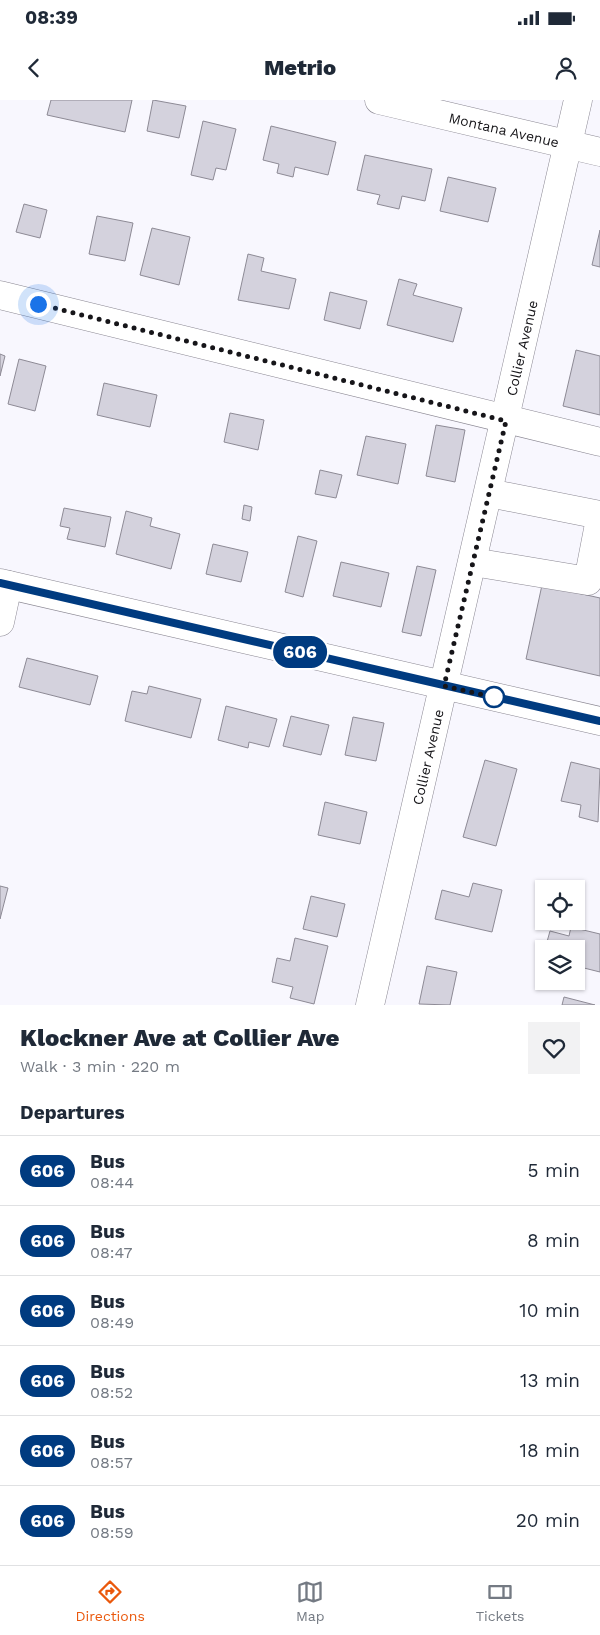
<!DOCTYPE html>
<meta charset="utf-8">
<style>
body{margin:0;font-family:"Work Sans",sans-serif;background:#f2f2f3;color:#1f2937;height:100vh;display:flex;flex-direction:column;font-size:19px;white-space:nowrap}
*{box-sizing:border-box;margin:0}
p{font-size:16px;color:#747a83}
.icon{flex:none;width:28px;height:28px;fill:none;stroke:currentColor;stroke-width:2;stroke-linecap:round;stroke-linejoin:round}
.map{position:relative;height:905px;overflow:hidden}
.side{display:flex;flex-direction:column;background:#fff;flex:1}
.side>*{flex:none}
.badge{padding:0 10px;border-radius:16px;font-size:18px;line-height:32px}
.buttons{position:absolute;left:535px;top:780px;display:grid;gap:10px}
.buttons a{display:grid;place-items:center;width:50px;height:50px;border-radius:0px;background:#fff;box-shadow:0 1px 4px #0004;font-size:25px}
.you{position:absolute;width:25px;height:25px;margin:-12px;border:4px solid #fff;border-radius:50%;background:#1a73e8;box-shadow:0 0 0 8px #1a73e833}
.map>.badge{position:absolute;translate:-50% -50%;box-shadow:0 0 0 2px #fff}
h2{padding:0 20px;font-size:19px;line-height:45px}
.round{display:grid;place-items:center;flex:none;width:52px;height:52px;border-radius:0px;background:#f2f2f3}
.headline{display:flex;align-items:center;justify-content:space-between;height:85px;padding:0 20px}
h1{font-size:24px;font-weight:800;line-height:38px}
ul{padding:0;list-style:none}
li{display:flex;align-items:center;gap:15px;height:70px;padding:0 20px;border-top:1px solid #e0e1e3}
li div{flex:1}
li b{display:block;font-size:19px}
li em{font-style:normal}
li .badge{min-width:55px;font-weight:700;text-align:center}
.status{display:flex;justify-content:space-between;align-items:center;height:35px;padding:0 25px;background:#fff;direction:ltr}
.status svg{height:14px;fill:currentColor}
header{display:flex;justify-content:space-between;align-items:center;height:65px;padding:0 20px;background:#fff;font-size:22px;font-weight:800}
.tab-bar{display:flex;justify-content:space-around;align-items:center;height:70px;border-top:1px solid #e0e1e3;background:#fff;font-size:14px;color:#747a83}
.tab-bar a{display:grid;justify-items:center;gap:2px}
.tab-bar .current{color:#ea580c}
.map>svg:first-child{display:block}
</style>
<div class="status"><b>08:39</b><svg viewBox="0 0 49 12"><path d="M0 12V9h3v3zM5 12V6h3v6zM10 12V3h3v9zM15 12V0h3v12zM26 1h20v11H26zM47 4h2v5h-2z"/></svg></div>
<header><svg class="icon" aria-label="back" viewBox="0 0 24 24"><path d="M15 5l-7 7 7 7"/></svg>Metrio<svg class="icon" aria-label="person" viewBox="0 0 24 24"><circle cx="12" cy="8" r="4"/><path d="M4 21q1-7 8-7t8 7"/></svg></header>
<div class="map">
<svg width="600" height="905" viewBox="0 0 600 905">
<rect width="100%" height="100%" fill="#f8f7fe"/>
<!-- building -->
<g fill="#d4d2dd" stroke="#8d8a95">
<polygon points="51,0 132,0 125,32 47,15"/>
<polygon points="153,0 186,6 179,38 147,31"/>
<polygon points="203,21 236,29 226,70 216,68 213,80 191,75"/>
<polygon points="271,26 336,42 328,75 295,67 293,77 277,73 279,64 263,60"/>
<polygon points="365,55 432,69 425,101 402,96 399,109 377,104 380,95 357,90"/>
<polygon points="448,77 496,88 488,122 440,111"/>
<polygon points="24,104 47,110 40,138 16,132"/>
<polygon points="97,116 133,123 125,161 89,154"/>
<polygon points="152,128 190,137 179,185 140,175"/>
<polygon points="600,130 600,167 592,165"/>
<polygon points="248,154 264,158 261,171 296,179 289,209 238,200"/>
<polygon points="399,179 417,184 413,195 462,208 453,242 387,225"/>
<polygon points="330,192 367,201 360,229 324,220"/>
<polygon points="576,250 600,256 600,315 563,306"/>
<polygon points="0,254 5,256 0,276"/>
<polygon points="19,259 46,266 35,311 8,304"/>
<polygon points="104,283 157,295 150,327 97,315"/>
<polygon points="230,313 264,320 258,350 224,342"/>
<polygon points="436,325 465,330 455,382 426,376"/>
<polygon points="366,336 406,344 398,384 357,375"/>
<polygon points="320,370 342,375 336,398 315,394"/>
<polygon points="244,405 252,407 250,421 242,419"/>
<polygon points="64,408 111,417 105,447 67,439 70,428 60,426"/>
<polygon points="126,411 152,418 150,426 180,434 171,469 116,454"/>
<polygon points="298,436 317,441 303,497 285,492"/>
<polygon points="213,444 248,452 241,482 206,474"/>
<polygon points="341,462 389,473 381,507 333,496"/>
<polygon points="417,466 436,470 421,536 402,532"/>
<polygon points="542,485 600,498 600,576 526,559"/>
<polygon points="27,558 98,576 90,605 19,587"/>
<polygon points="149,586 201,599 191,638 125,621 132,591 147,594"/>
<polygon points="226,606 277,619 269,647 249,642 248,648 218,640"/>
<polygon points="291,616 329,625 321,655 283,646"/>
<polygon points="353,617 384,623 376,661 345,655"/>
<polygon points="485,660 517,669 496,746 463,737"/>
<polygon points="571,662 600,669 598,722 579,717 581,705 561,701"/>
<polygon points="325,702 367,712 360,744 318,735"/>
<polygon points="473,783 502,790 492,832 435,819 442,790 469,797"/>
<polygon points="0,786 8,788 0,819"/>
<polygon points="311,796 345,804 337,837 303,829"/>
<polygon points="571,827 600,834 600,872 576,866 576,849 545,849 550,831 569,836"/>
<polygon points="295,838 328,846 314,904 290,898 293,887 272,882 277,858 290,861"/>
<polygon points="427,866 457,872 450,905 419,904"/>
<polygon points="564,897 595,905 562,905"/>
</g>
<g fill="none" stroke-linecap="round" stroke-linejoin="round">
<defs>
<g id="minor">
<polyline points="379,0 600,52"/>
<polyline points="0,195 600,342"/>
<polyline points="489,393 600,415"/>
<polyline points="473,462 588,481 600,419"/>
<polyline points="0,522 8,485"/>
<polyline points="370,905 578,0"/>
</g>
<polyline id="major" points="0,483 600,621"/>
</defs>
<!-- minor casing -->
<use href="#minor" stroke="#8a8792" stroke-width="29"/>
<!-- major casing -->
<use href="#major" stroke="#8a8792" stroke-width="29"/>
<!-- minor -->
<use href="#minor" stroke="#fff" stroke-width="28"/>
<!-- major -->
<use href="#major" stroke="#fff" stroke-width="28"/>
</g>
<g fill="none" stroke-linecap="round" stroke-linejoin="round">
<defs>
<polyline id="line" points="0,483 600,621"/>
</defs>
<!-- line casing -->
<use href="#line" stroke="#fff" stroke-width="11"/>
<!-- line -->
<use href="#line" stroke="#003b80" stroke-width="8"/>
<!-- walk -->
<polyline stroke="#161519" stroke-width="5" stroke-dasharray="0 9" points="38,204 506,321 444,586 497,598 494,597"/>
</g>
<!-- markers -->
<circle fill="#fff" stroke="#003b80" stroke-width="2.5" cx="494" cy="597" r="10"/>
<g text-anchor="middle" stroke-width="4" stroke-linejoin="round" paint-order="stroke">
<!-- street labels -->
<g font-size="14" fill="#161519" stroke="#fff">
<text transform="translate(504 30) rotate(13)" y="5">Montana Avenue</text>
<text transform="translate(522 248) rotate(-77)" y="5">Collier Avenue</text>
<text transform="translate(428 657) rotate(-77)" y="5">Collier Avenue</text>
</g>
</g>
</svg>
<div class="buttons">
<a><svg class="icon" aria-label="locate" viewBox="0 0 24 24"><circle cx="12" cy="12" r="6"/><path d="M12 2v4M12 18v4M2 12h4M18 12h4"/></svg></a>
<a><svg class="icon" aria-label="layers" viewBox="0 0 24 24"><path d="M12 4l9 5-9 5-9-5zM3 14l9 5 9-5"/></svg></a>
</div>
<div class="you" style="left:38px;top:204px"></div>
<b class="badge" style="left:300px;top:552px;background:#003b80;color:#fff">606</b>
</div>
<section class="side">
<div class="headline"><div><h1>Klockner Ave at Collier Ave</h1><p>Walk · 3 min · 220 m</p></div><a class="round"><svg class="icon" aria-label="heart" viewBox="0 0 24 24"><path d="M12 20l-8-8c-3-5 5-10 8-4 3-6 11-1 8 4z"/></svg></a></div>
<h2>Departures</h2>
<ul>
<li><span class="badge" style="background:#003b80;color:#fff">606</span><div><b>Bus</b><p>08:44</p></div><em>5 min</em></li>
<li><span class="badge" style="background:#003b80;color:#fff">606</span><div><b>Bus</b><p>08:47</p></div><em>8 min</em></li>
<li><span class="badge" style="background:#003b80;color:#fff">606</span><div><b>Bus</b><p>08:49</p></div><em>10 min</em></li>
<li><span class="badge" style="background:#003b80;color:#fff">606</span><div><b>Bus</b><p>08:52</p></div><em>13 min</em></li>
<li><span class="badge" style="background:#003b80;color:#fff">606</span><div><b>Bus</b><p>08:57</p></div><em>18 min</em></li>
<li><span class="badge" style="background:#003b80;color:#fff">606</span><div><b>Bus</b><p>08:59</p></div><em>20 min</em></li>
</ul>
</section>
<nav class="tab-bar">
<a class="current"><svg class="icon" aria-label="directions" viewBox="0 0 24 24"><path d="M12 3l9 9-9 9-9-9zM9 14v-3h6M13 9l2 2-2 2"/></svg>Directions</a>
<a><svg class="icon" aria-label="map" viewBox="0 0 24 24"><path d="M3 6l6-2 6 2 6-2v14l-6 2-6-2-6 2zM9 4v14M15 6v14"/></svg>Map</a>
<a><svg class="icon" aria-label="tickets" viewBox="0 0 24 24"><path d="M3 7h18v10H3zM15 7v10"/></svg>Tickets</a>
</nav>
